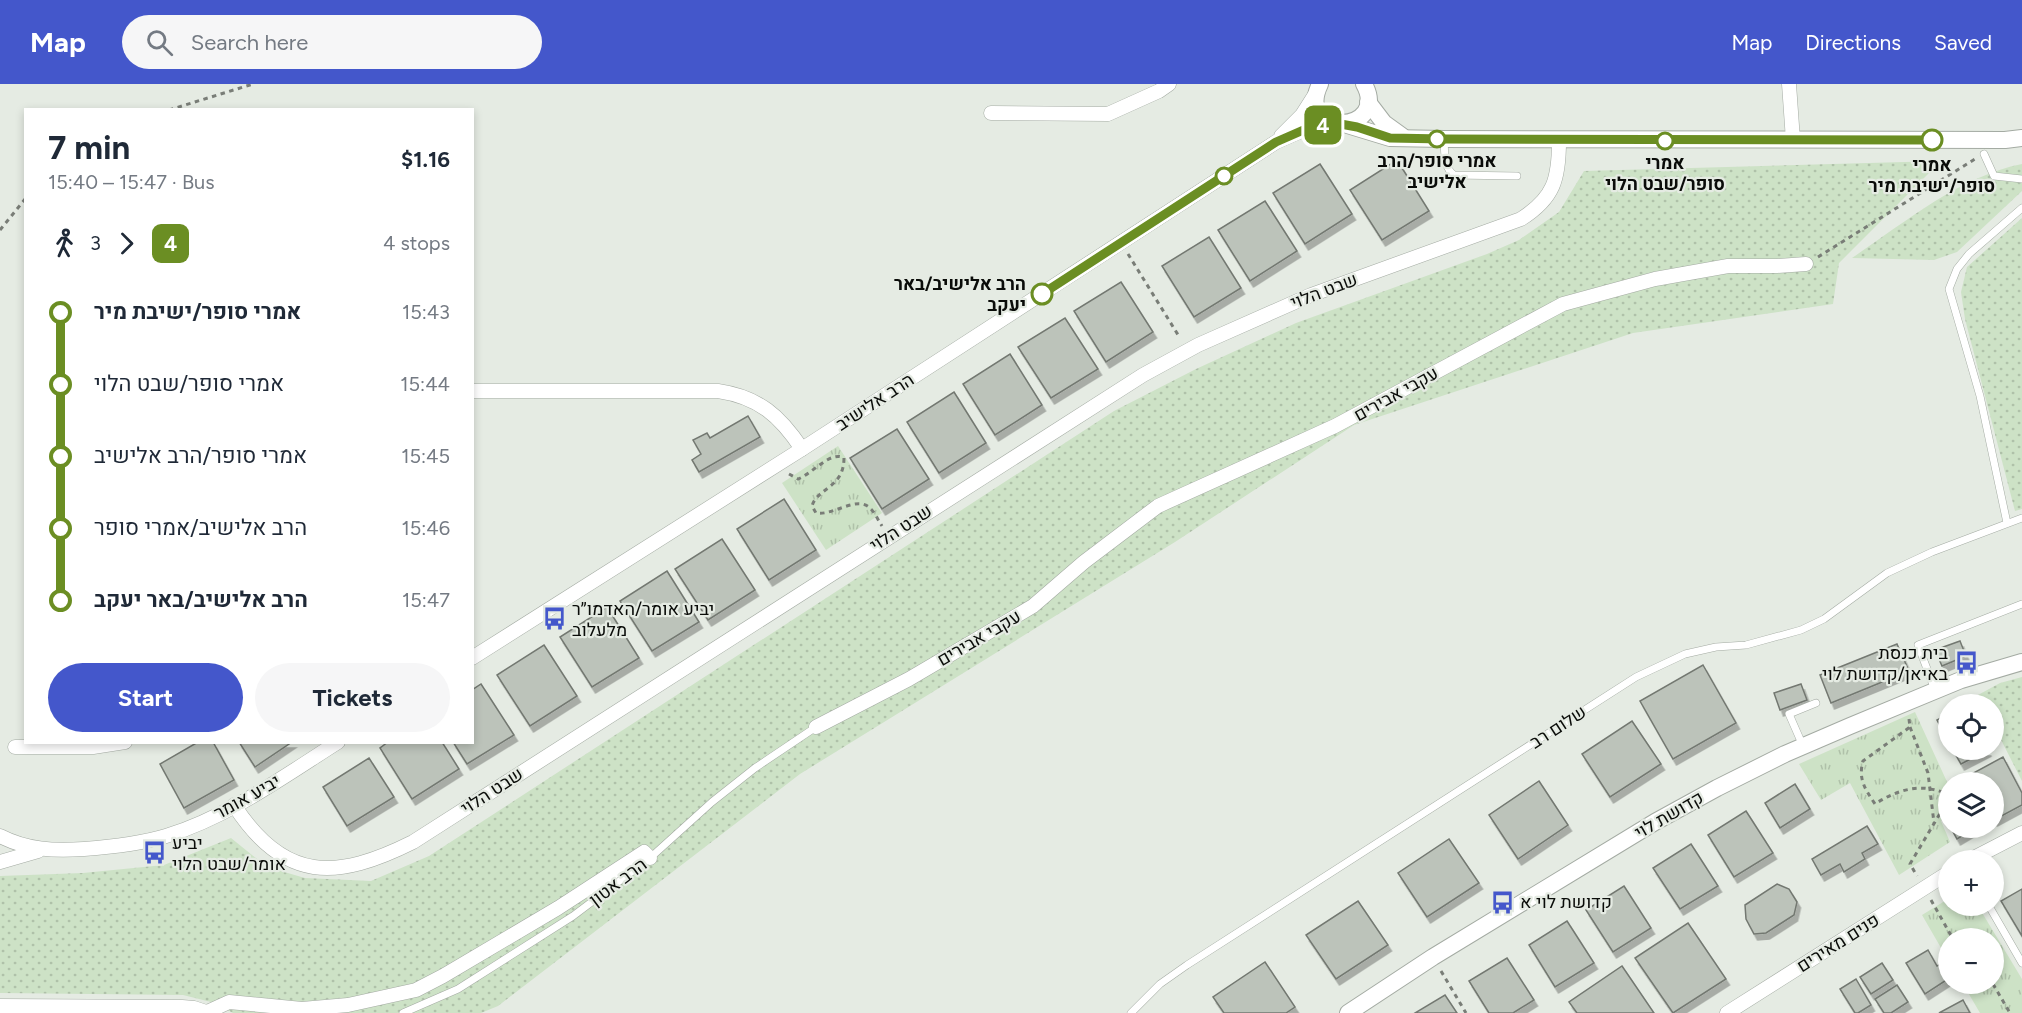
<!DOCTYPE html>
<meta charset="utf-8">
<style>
body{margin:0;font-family:Figtree,Heebo,sans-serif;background:#f6f6f7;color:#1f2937;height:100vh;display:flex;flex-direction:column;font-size:22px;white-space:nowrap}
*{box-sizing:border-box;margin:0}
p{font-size:20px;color:#747a83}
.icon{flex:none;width:33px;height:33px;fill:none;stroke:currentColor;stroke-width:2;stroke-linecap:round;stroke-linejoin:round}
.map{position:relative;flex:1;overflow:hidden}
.details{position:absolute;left:24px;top:24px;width:450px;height:636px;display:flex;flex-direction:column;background:#fff;border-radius:0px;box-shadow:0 3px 9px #0003}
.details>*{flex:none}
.badge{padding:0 12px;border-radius:9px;font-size:21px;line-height:39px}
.buttons{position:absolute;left:1938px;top:610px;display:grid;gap:12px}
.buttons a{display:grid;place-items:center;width:66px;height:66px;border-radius:50%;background:#fff;box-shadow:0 3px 9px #0003;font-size:30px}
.map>.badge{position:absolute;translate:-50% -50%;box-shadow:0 0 0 3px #fff}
.legs{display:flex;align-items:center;gap:9px;height:66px;padding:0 24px;font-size:20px}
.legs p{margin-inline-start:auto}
.overview{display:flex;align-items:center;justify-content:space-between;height:102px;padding:0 24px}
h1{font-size:33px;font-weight:700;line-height:45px}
.primary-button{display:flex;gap:12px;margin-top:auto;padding:12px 24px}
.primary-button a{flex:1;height:69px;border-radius:36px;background:#4457cb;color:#fff;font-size:24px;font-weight:700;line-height:69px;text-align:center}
.primary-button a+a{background:#f6f6f7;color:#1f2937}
ul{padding:0 24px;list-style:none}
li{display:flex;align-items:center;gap:21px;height:72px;font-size:22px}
li i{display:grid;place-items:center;width:9px;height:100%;margin:0 8px;background:currentColor}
li i::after{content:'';width:15px;height:15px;margin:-8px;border:4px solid;border-radius:50%;background:#fff}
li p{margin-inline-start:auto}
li:first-child i{background:linear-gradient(#0000 50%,currentColor 0)}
li:last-child i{background:linear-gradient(currentColor 50%,#0000 0)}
header{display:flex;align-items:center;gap:36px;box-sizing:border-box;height:84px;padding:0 30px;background:#4457cb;color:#fff}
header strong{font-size:28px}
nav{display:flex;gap:33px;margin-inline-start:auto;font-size:21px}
.search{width:420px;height:54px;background:#f6f6f7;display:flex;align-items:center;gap:15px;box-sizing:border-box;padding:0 21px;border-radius:33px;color:#747a83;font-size:22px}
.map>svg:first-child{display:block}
</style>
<header>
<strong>Map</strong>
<div class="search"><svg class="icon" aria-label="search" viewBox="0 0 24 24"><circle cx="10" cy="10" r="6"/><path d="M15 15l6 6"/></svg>Search here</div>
<nav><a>Map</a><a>Directions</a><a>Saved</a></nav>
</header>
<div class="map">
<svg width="2022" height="929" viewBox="0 0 2022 929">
<defs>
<pattern id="grass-dots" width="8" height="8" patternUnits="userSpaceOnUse" patternTransform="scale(1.5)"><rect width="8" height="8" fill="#cde2c6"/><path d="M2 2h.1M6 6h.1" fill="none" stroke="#afc1a9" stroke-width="1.8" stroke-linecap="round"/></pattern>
<pattern id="park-tufts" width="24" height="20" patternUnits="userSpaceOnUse" patternTransform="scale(1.5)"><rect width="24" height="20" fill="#cde2c6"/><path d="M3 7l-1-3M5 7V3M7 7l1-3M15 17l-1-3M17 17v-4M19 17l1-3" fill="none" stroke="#afc1a9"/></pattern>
<filter id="shadow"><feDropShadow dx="3.5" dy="6" stdDeviation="0" flood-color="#0004"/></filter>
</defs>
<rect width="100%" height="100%" fill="#e5ebe3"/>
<!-- grass -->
<g fill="url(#grass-dots)">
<polygon points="1941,77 1839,179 1833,220 1633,249 1354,341 1175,458 800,690 498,922 481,929 233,929 215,919 183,911 0,909 0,792 83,789 164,781 231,754 267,783 305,794 371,797 429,772 1114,327 1196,285 1296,239 1487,170 1519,156 1559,128 1584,87"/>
<path d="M2022,80v27l-65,61 -23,8 -82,-2c52,-35 108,-82 170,-94z"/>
<polygon points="2022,134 2022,425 2015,427 1965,235 1961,208 1967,183"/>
<polygon points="2022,593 2022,697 1994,642 1994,621 1983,621 1978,611 2000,599"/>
</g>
<!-- park -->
<g fill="url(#park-tufts)">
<polygon points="838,362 882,429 826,466 782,399"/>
<polygon points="1915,628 1948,700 1948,730 1941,737 1950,758 1899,791 1850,699 1821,716 1799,680"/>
<polygon points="1948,815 1948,822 1978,822 2022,895 2022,929 1980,929 1963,900 1994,900 1994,855 1948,855 1948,876 1922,831"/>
</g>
<!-- building -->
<g fill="#bcc3ba" stroke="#737871" stroke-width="1.5" filter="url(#shadow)">
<polygon points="1397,76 1429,127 1382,156 1350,106"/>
<polygon points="1320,80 1352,130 1305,160 1273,109"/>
<polygon points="1265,117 1297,167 1250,197 1218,146"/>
<polygon points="1209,153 1241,204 1194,233 1162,182"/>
<polygon points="1121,198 1153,248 1106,278 1074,227"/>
<polygon points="1065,234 1098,285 1051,314 1018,263"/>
<polygon points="1010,270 1042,321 995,351 963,300"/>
<polygon points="954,308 986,359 939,389 907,338"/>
<polygon points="748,332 760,353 699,388 692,376 701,370 693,356 707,349 710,354"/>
<polygon points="897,345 929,395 882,425 850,374"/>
<polygon points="784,415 816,466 769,496 737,445"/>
<polygon points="722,455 755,506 708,536 675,485"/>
<polygon points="667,487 699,538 652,567 620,517"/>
<polygon points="607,523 639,574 592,603 560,553"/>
<polygon points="1960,557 1966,572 1942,582 1935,566"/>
<polygon points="1897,560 1909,587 1831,619 1820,591"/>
<polygon points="544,561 577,612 530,642 497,591"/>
<polygon points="1703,581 1736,639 1673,675 1640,617"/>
<polygon points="481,600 514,651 467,680 453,658 472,658 472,606"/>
<polygon points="1801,600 1807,616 1780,626 1774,609"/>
<polygon points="1948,630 1948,657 1937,636"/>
<polygon points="1632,637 1661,680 1610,713 1582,670"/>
<polygon points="198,658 213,658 234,696 184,724 160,680"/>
<polygon points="239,658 292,658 255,683"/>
<polygon points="388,658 442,658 459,685 412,715 380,664"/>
<polygon points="1953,666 1988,666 1961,680"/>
<polygon points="2003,673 2022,709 2022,721 1994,736 1994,699 1969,699 1966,693"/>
<polygon points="369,674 394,713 347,742 323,703"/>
<polygon points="1539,697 1568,741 1518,775 1489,731"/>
<polygon points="1795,700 1810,725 1780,744 1765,719"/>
<polygon points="1746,727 1773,769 1734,793 1708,751"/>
<polygon points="1867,742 1878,760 1862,769 1865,775 1844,788 1840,780 1821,791 1812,775"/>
<polygon points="1951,744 1971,744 1972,746 1957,755"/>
<polygon points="1449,755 1479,799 1427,833 1398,789"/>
<polygon points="1691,760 1718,802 1680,825 1653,784"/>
<polygon points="1777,800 1789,805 1797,818 1794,831 1766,849 1754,850 1746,835 1745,821"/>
<polygon points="1624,802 1651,844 1613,868 1586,826"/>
<polygon points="2022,805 2022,852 2001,817"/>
<polygon points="1358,817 1388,861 1336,895 1306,851"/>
<polygon points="1567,837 1594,879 1555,903 1529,861"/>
<polygon points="1688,839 1726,895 1673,929 1635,874"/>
<polygon points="1928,866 1937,882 1943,879 1948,889 1948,895 1925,910 1906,879"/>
<polygon points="1507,874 1534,916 1513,929 1489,929 1469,897"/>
<polygon points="1265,878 1295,923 1286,929 1224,929 1213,913"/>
<polygon points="1882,879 1893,896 1871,910 1860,893"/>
<polygon points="1622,882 1654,929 1577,929 1569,918"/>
<polygon points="1856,895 1871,921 1858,929 1855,929 1840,905"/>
<polygon points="1897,901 1908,918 1891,929 1884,929 1875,915"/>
<polygon points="1445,911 1457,929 1415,929"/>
<polygon points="1963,916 1970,929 1939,929"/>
</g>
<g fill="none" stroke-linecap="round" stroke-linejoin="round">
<defs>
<g id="service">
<path d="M1444,55c1,13 -1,28 10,36l63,1"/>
<polyline points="1984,70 1994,92 2022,95"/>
<polyline points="2007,439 1980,312 1949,205 1957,185 1969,170 2022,124"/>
<polyline points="1935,606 1918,561 2022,520"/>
<polyline points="1803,662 1789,630 1816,619"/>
<polyline points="1989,822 2022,879"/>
<polyline points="403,929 458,905 573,832 650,774 712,718 755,684 816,643"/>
<polyline points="1131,929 1160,900 1187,881 1636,593 1685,570 1716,563 1746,561 1801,546 1824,535 1887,489 1932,468 2022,434"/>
</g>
<g id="minor">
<polyline points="1789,0 1793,56"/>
<polyline points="991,29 1108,30 1159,7 1169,0"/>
<polyline points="1281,52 1302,31 1316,9"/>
<path d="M472,307h246c41,6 62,25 84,58"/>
<polyline points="472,574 802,365 1276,58 1308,44 1335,39"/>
<polyline points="816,643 909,595 1033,522 1084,478 1158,422 1335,342 1563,220 1655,195 1728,182 1777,182 1806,180"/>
<polyline points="15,663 93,663 125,658"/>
<path d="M234,721c50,78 103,75 179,37l730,-467 55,-30 113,-50 210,-76c33,-21 38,-40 38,-78"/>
<path d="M0,752c27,14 54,15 84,13 28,-2 55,-5 82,-13 62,-19 117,-59 172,-94"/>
<polyline points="1968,777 2022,749"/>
<polyline points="0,778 38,767"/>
<polyline points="0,922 182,923 194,924 209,929"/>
<polyline points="207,928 229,918 302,925 348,921 416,906 443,892 558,824 644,768 650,774"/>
<polyline points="1727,929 1948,789"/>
</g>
<g id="tertiary">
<path d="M1320,0c-26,55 71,49 44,0"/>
<polyline points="1368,18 1384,39 1402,52"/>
<polyline points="1344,40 1390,54 1444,55 2005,56 2022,54"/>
<polyline points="1348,929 1433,873 1655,738 1717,704 1785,670 1850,642 1961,596 2022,578"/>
</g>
</defs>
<!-- service casing -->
<use href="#service" stroke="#a4aba3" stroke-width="8"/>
<!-- minor casing -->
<use href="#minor" stroke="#a4aba3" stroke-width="15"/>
<!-- tertiary casing -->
<use href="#tertiary" stroke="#a4aba3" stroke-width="18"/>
<!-- path -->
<g stroke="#797d77" stroke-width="3" stroke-dasharray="4.5 4.5" stroke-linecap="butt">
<polyline points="169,26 253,0"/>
<polyline points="0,146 26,114"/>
<polyline points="1128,170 1180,254"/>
<polyline points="1818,173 1975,75"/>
<path d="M789,390l9,5c14,-5 33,-29 46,-21 0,30 -27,30 -32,48l4,7c18,3 42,-19 55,-4 4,4 7,11 11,17"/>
<path d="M1909,635l1,8 -47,34c-5,18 2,28 12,43 20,-13 43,-21 67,-12l3,13 -35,59 7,12"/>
<polyline points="1910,643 1928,689 1934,739"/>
<polyline points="1931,816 1953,855"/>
<polyline points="1441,887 1466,929"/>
<polyline points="1993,900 2010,929"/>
</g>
<!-- service -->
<use href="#service" stroke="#fff" stroke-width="7"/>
<!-- minor -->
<use href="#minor" stroke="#fff" stroke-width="14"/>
<!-- tertiary -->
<use href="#tertiary" stroke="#fff" stroke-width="16"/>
</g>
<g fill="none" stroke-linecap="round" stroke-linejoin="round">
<defs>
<polyline id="line-1" points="1042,210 1276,58 1308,44 1335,39 1357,43 1390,54 1444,55 1932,56"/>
</defs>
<!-- line-1 casing -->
<use href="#line-1" stroke="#fff" stroke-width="14"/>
<!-- line-1 -->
<use href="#line-1" stroke="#6b8e23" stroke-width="9"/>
</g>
<!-- icons -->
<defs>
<symbol id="bus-bare" viewBox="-9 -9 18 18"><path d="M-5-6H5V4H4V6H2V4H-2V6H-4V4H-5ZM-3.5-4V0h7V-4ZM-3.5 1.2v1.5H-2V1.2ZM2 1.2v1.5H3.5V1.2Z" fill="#4457cb" stroke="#e5ebe3" stroke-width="2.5" paint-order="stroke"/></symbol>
</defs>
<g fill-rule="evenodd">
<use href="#bus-bare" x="538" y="518" width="33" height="33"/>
<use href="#bus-bare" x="1950" y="562" width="33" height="33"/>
<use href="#bus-bare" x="138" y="752" width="33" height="33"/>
<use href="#bus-bare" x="1486" y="802" width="33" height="33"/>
</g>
<!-- markers -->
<g fill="#fff" stroke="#6b8e23" stroke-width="3">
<circle cx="1437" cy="55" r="8"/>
<circle cx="1932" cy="56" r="10"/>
<circle cx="1665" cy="57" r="8"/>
<circle cx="1224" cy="92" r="8"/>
<circle cx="1042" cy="210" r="10"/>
</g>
<g text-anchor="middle" stroke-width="4.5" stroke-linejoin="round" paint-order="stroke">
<!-- stop labels -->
<g font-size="18" font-weight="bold" fill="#0a0c09" stroke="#e5ebe3">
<text x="1437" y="83">אמרי סופר/הרב<tspan x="1437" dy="21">אלישיב</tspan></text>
<text x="1665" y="85">אמרי<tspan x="1665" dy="21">סופר/שבט הלוי</tspan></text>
<text x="1932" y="87">אמרי<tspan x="1932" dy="21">סופר/ישיבת מיר</tspan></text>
<text x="1026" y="206" text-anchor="end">הרב אלישיב/באר<tspan x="1026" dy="21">יעקב</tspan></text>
</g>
<!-- street labels -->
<g font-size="18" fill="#0a0c09" stroke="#e5ebe3">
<text transform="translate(1324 207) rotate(-21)" y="6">שבט הלוי</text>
<text transform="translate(1396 310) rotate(-29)" y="6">עקבי אבירים</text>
<text transform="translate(875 318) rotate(-33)" y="6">הרב אלישיב</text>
<text transform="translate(901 444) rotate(-33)" y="6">שבט הלוי</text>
<text transform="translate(979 554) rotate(-30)" y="6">עקבי אבירים</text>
<text transform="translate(1558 643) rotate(-33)" y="6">שלום רב</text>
<text transform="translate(492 707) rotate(-33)" y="6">שבט הלוי</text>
<text transform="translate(247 713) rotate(-29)" y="6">יביע אומר</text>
<text transform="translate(1669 731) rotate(-30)" y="6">קדושת לוי</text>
<text transform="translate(618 798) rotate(-37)" y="6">הרב אטון</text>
<text transform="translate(1838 859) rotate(-32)" y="6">פנים מאירים</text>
</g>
<!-- poi labels -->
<g font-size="18" fill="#0a0c09" stroke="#e5ebe3" text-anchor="start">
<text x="572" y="531">יביע אומר/האדמו״ר<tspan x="572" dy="21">מלעלוב</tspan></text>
<text x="1948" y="575" text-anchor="end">בית כנסת<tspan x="1948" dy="21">באיאן/קדושת לוי</tspan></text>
<text x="172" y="765">יביע<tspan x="172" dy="21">אומר/שבט הלוי</tspan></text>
<text x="1520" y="824">קדושת לוי א</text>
</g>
</g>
</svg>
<div class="buttons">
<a><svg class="icon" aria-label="locate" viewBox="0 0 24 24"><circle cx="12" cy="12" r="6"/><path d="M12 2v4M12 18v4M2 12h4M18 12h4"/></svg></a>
<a><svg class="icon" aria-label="layers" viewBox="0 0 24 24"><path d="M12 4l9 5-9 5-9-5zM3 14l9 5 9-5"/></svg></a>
<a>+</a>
<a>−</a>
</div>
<b class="badge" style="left:1323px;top:41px;background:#6b8e23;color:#fff">4</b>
<section class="details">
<div class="overview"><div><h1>7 min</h1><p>15:40 – 15:47 · Bus</p></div><b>$1.16</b></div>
<div class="legs"><svg class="icon" aria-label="walk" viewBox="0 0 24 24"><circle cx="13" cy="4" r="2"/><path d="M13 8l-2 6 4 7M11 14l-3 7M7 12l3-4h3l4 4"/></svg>3<svg class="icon" aria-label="forward" viewBox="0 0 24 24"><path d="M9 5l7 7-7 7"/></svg><b class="badge" style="background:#6b8e23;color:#fff">4</b><p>4 stops</p></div>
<ul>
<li><i style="color:#6b8e23"></i><b>אמרי סופר/ישיבת מיר</b><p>15:43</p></li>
<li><i style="color:#6b8e23"></i><span>אמרי סופר/שבט הלוי</span><p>15:44</p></li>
<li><i style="color:#6b8e23"></i><span>אמרי סופר/הרב אלישיב</span><p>15:45</p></li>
<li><i style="color:#6b8e23"></i><span>הרב אלישיב/אמרי סופר</span><p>15:46</p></li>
<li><i style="color:#6b8e23"></i><b>הרב אלישיב/באר יעקב</b><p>15:47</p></li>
</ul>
<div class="primary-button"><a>Start</a><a>Tickets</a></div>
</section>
</div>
